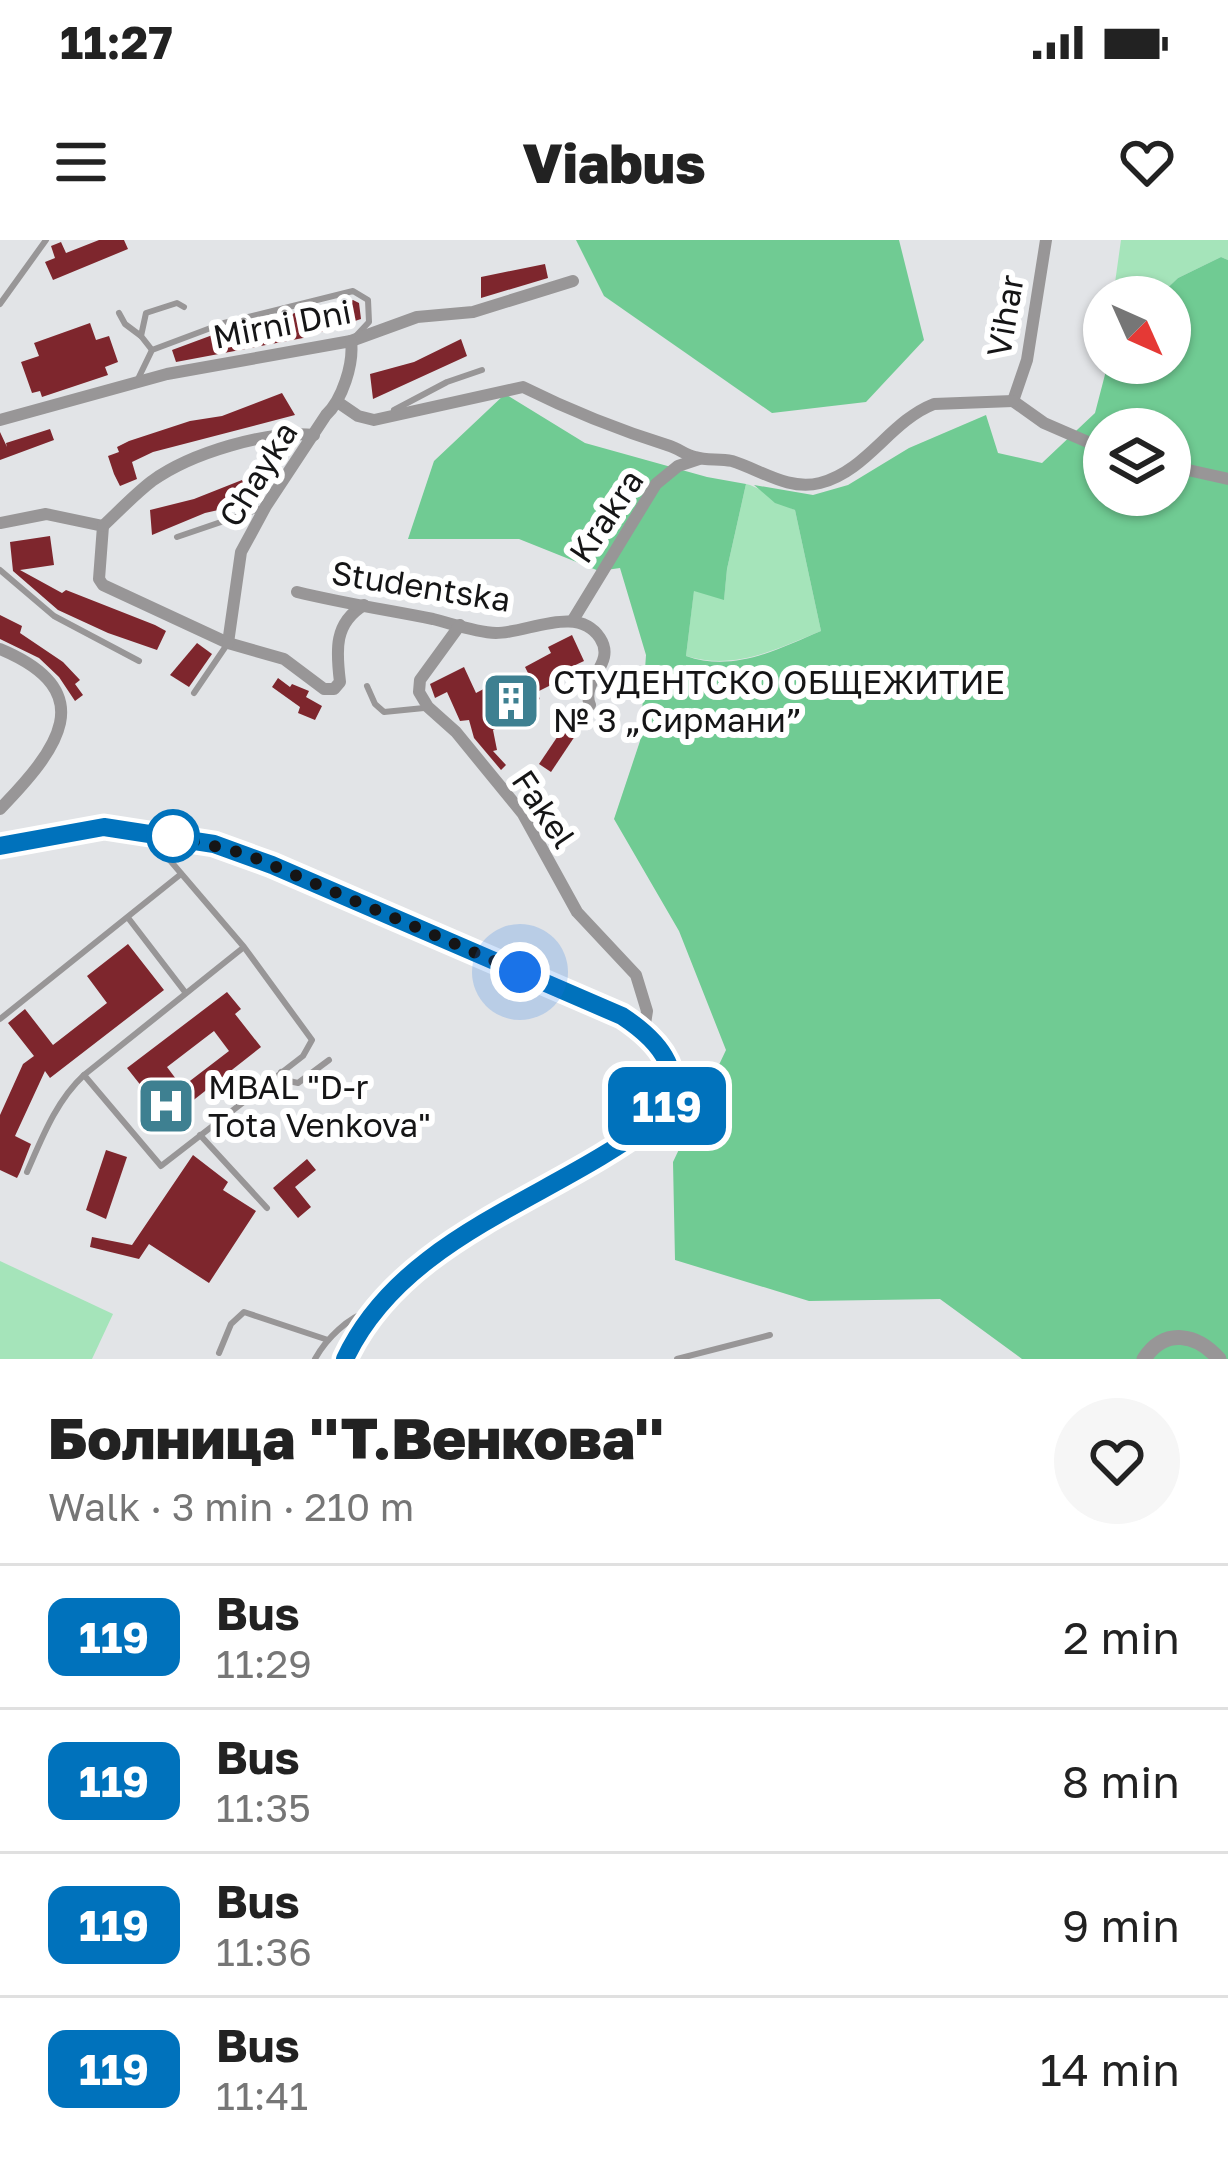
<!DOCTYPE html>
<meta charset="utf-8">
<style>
body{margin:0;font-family:"Golos Text",sans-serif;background:#f6f6f6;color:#222;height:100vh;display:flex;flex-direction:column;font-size:45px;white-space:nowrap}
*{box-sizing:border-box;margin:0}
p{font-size:39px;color:#767676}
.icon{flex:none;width:66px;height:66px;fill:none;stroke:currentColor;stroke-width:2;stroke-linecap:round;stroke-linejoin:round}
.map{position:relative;height:1119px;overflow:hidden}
.drawer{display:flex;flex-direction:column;background:#fff;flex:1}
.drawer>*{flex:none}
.badge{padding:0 24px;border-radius:18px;font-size:42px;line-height:78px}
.needle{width:78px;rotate:135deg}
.controls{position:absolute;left:1083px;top:36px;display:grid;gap:24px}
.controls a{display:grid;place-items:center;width:108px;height:108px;border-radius:50%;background:#fff;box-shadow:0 3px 9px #0004;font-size:60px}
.you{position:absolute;width:60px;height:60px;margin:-30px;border:9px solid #fff;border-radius:50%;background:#1a73e8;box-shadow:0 0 0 18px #1a73e833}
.map>.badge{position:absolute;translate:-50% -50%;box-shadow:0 0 0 6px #fff}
.round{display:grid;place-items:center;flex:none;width:126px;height:126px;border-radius:63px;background:#f6f6f6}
.summary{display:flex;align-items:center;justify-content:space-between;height:204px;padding:0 48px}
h1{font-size:57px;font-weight:800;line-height:90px}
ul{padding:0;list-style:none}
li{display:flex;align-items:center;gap:36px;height:144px;padding:0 48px;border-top:3px solid #e0e0e0}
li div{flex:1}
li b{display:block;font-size:45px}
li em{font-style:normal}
li .badge{min-width:132px;font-weight:700;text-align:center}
.status{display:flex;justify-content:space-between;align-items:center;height:84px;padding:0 60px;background:#fff;direction:ltr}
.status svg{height:33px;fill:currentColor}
header{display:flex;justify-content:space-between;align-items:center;height:156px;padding:0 48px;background:#fff;font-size:54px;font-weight:800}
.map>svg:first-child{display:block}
</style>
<div class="status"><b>11:27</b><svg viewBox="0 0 49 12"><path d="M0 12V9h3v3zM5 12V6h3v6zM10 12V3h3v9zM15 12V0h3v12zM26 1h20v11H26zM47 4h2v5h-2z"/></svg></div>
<header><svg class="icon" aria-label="menu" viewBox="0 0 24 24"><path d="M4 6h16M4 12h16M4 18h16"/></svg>Viabus<svg class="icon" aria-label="heart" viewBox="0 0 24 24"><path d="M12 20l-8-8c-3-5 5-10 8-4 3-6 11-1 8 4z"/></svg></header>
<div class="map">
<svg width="1228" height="1119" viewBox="0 0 1228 1119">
<rect width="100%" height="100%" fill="#e2e4e7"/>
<!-- green -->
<g fill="#a5e4ba">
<polygon points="1121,0 1228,0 1228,20 1221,17 1178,38 1158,57 1113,57"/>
<path d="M746,244c13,2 32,20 49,26l26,121c-45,18 -85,40 -135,25l8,-66 30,9 3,-30z"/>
<polygon points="0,1021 113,1074 92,1119 0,1119"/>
</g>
<!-- forest -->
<g fill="#70cb93" fill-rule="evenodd">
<polygon points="576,0 899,0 924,100 866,162 772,173 604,56"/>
<path d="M1221,17l7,3v1099h-206l-82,-60 -131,2 -134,-41 -2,-98 53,-112 -47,-119 -65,-112 26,-78 6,-86 -26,-87 -21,3 -80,-32h-111l26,-78 71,-67 80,49 122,34 39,7 -19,85 -3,31 -30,-9 -8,65c48,17 92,-7 135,-25l-26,-121 -20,-7 -21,-18 59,10 35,-10 61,-37 77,-33 12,38 44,10 53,-50 13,-50h62v-66h-12l20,-19zM1104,189h66v66h-66z"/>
</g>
<!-- building -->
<g fill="#7e262d" fill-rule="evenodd">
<polygon points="99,0 124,0 128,9 53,40 45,22 55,18 51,6 61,2 66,13"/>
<polygon points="545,24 548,38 481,58 481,37"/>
<polygon points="353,60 359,63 361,79 303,98 176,122 172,110 226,90 233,89 234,93 295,73 296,78"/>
<polygon points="90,83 96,100 109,96 118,122 105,127 108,135 42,157 40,151 32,153 21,122 39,116 34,103"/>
<polygon points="461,99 467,116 373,159 370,134 414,122"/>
<polygon points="282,153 295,175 153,212 132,222 137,239 120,246 114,234 108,216 119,212 117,207 129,201 190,181 222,176"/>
<polygon points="50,189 54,200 0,220 0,192 7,207 6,203"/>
<polygon points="242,240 254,262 205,273 152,295 150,270 194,259"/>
<polygon points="50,296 54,325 20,330 62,353 66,350 155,385 166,391 157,410 108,393 58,370 13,331 10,302"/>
<polygon points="0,375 22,386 20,393 63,422 80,440 75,444 83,455 75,461 59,437 39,418 0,399"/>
<polygon points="572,395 584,421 552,436 555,443 537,452 540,459 508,474 511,481 493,490 497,510 493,511 506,525 501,530 474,498 469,480 460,481 447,452 435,458 430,444 464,427 476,453 493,444 495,448 528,433 525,427 551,413 548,407"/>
<polygon points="197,403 212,414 189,447 170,435"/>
<polygon points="278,438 290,447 292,444 309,451 306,457 322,466 315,480 298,473 300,467 272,447"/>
<polygon points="572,475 583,484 551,532 539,524"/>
<polygon points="128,704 164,750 50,838 45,831 15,896 31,904 20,932 17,938 0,930 0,875 23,824 34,816 8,783 25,769 53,805 107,763 87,736"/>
<path d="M227,752l14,17 -6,5 26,33 -89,70 -26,-34 -4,4 -15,-19zM214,791l15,20 -47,36 -15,-20z"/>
<polygon points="106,910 127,917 106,979 86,970"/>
<polygon points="193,915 228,942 223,950 256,971 209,1043 149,1004 139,1019 90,1007 92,997 132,1005"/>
<polygon points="307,919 316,930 295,947 311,967 298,978 273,948"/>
</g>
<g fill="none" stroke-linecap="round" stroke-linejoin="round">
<!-- service -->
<g stroke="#989697" stroke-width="6">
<polyline points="0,64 46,0"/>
<polyline points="119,73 125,84 141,96"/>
<polyline points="152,110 141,96 146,73 177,63 184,67"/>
<polyline points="137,141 152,110 224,83 353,51 368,60 369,82 355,97"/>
<polyline points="394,170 447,142 482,130"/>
<polyline points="177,297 265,267"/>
<polyline points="0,330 54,376 139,421"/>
<polyline points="367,446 375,464 384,472 424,468"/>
<polyline points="194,453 226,406"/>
<polyline points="150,597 244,707 312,800 303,816 161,926 84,835 244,707"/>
<polyline points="129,679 185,752"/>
<polyline points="0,779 181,634"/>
<polyline points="281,832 289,841 298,843 329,820"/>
<polyline points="200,895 267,968"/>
<path d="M27,932c15,-34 29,-71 57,-97"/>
<polyline points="219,1113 231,1084 244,1072 328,1100"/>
<path d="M315,1119c11,-20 33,-42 55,-48"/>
<polyline points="677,1119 770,1095"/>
</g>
<!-- minor -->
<g stroke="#989697" stroke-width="12">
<polyline points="1013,161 1027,120 1046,0"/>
<polyline points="1013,161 1044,183 1104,209"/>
<path d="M339,163l19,13 16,4 149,-33c48,24 96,43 147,59 9,3 16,9 25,11 12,4 24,1 37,4 29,9 56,30 88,22 47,-12 70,-62 114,-79l79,-3"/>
<polyline points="0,180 167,134 351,101 417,77 473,72 573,41"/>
<polyline points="1170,226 1228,239"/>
<path d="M0,283l46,-9 57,12 -4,53 4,6 125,58 56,16 40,30h10l6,-7c-4,-32 -6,-59 24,-77"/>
<path d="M103,286c16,-15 32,-32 49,-45 39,-28 115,-51 162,-46"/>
<path d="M297,352c45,11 90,18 136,27 20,5 42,13 63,14 32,0 82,-29 104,5 17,26 -20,42 -10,67"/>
<polyline points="573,380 656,244 678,226 699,219"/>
<polyline points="460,385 420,440 419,452 428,467 456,492 523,574 577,672 636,735 647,771 644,790"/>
<path d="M228,403l13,-91 25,-46 60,-91c16,-15 28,-51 25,-74"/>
<path d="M0,409c103,43 57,101 0,160"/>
</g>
<!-- tertiary -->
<g stroke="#989697" stroke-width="15">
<path d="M0,606l104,-19 110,17 58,21 350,151c38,25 71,62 33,104 -102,78 -251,115 -310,239"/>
<path d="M1144,1119c21,-32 53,-25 75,0"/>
</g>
</g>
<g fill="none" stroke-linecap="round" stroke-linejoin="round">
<defs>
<path id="line" d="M0,606l104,-19 110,17 58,21 350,151c38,25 71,62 33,104 -101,79 -252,115 -310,239"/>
</defs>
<!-- line casing -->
<use href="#line" stroke="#fff" stroke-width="27"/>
<!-- line -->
<use href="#line" stroke="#0072bc" stroke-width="18"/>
<!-- walk -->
<polyline stroke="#151516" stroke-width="12" stroke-dasharray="0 21.6" points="173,596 246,614 520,732"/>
</g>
<!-- icons -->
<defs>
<symbol id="building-square" viewBox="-11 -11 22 22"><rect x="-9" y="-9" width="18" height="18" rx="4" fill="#3e8091" stroke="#fff"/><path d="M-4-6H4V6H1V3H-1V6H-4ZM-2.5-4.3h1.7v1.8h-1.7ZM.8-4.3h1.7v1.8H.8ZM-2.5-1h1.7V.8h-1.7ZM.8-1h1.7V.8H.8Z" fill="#fff"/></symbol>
<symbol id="hospital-square" viewBox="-11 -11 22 22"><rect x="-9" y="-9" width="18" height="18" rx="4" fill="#3e8091" stroke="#fff"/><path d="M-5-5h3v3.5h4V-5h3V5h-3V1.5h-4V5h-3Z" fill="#fff"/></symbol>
</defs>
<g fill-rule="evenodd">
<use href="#building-square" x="478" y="428" width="66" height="66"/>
<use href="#hospital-square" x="133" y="833" width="66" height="66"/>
</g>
<!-- markers -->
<circle fill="#fff" stroke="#0072bc" stroke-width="6" cx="173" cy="596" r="24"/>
<g text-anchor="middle" stroke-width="12" stroke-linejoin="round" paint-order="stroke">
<!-- street labels -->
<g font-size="33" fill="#151516" stroke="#fff">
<text transform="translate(1005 76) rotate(-80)" y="12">Vihar</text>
<text transform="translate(282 84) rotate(-11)" y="12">Mirni Dni</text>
<text transform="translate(258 234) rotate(-58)" y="12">Chayka</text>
<text transform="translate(606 276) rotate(-56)" y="12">Krakra</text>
<text transform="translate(421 346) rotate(9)" y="12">Studentska</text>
<text transform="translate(544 569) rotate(56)" y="12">Fakel</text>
</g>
<!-- poi labels -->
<g font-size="33" fill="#151516" stroke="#fff" text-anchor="start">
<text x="553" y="454">СТУДЕНТСКО ОБЩЕЖИТИЕ<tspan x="553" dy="38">№ 3 „Сирмани”</tspan></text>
<text x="208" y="859">MBAL "D-r<tspan x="208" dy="38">Tota Venkova"</tspan></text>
</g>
</g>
</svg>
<div class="controls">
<a><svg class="needle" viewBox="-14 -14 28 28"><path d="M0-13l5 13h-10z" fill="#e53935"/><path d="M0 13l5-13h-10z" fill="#767676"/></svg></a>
<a><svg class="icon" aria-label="layers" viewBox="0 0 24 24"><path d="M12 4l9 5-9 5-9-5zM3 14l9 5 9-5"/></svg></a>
</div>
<div class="you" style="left:520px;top:732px"></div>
<b class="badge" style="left:667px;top:866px;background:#0072bc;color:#fff">119</b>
</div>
<section class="drawer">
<div class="summary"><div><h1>Болница ''Т.Венкова''</h1><p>Walk · 3 min · 210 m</p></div><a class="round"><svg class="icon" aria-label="heart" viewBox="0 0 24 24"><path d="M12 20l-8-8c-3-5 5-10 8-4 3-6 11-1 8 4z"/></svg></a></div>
<ul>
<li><span class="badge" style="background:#0072bc;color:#fff">119</span><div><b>Bus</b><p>11:29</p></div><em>2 min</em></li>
<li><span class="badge" style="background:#0072bc;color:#fff">119</span><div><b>Bus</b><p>11:35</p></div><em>8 min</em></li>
<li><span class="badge" style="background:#0072bc;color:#fff">119</span><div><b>Bus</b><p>11:36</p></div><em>9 min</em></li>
<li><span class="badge" style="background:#0072bc;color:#fff">119</span><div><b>Bus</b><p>11:41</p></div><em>14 min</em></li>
</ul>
</section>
